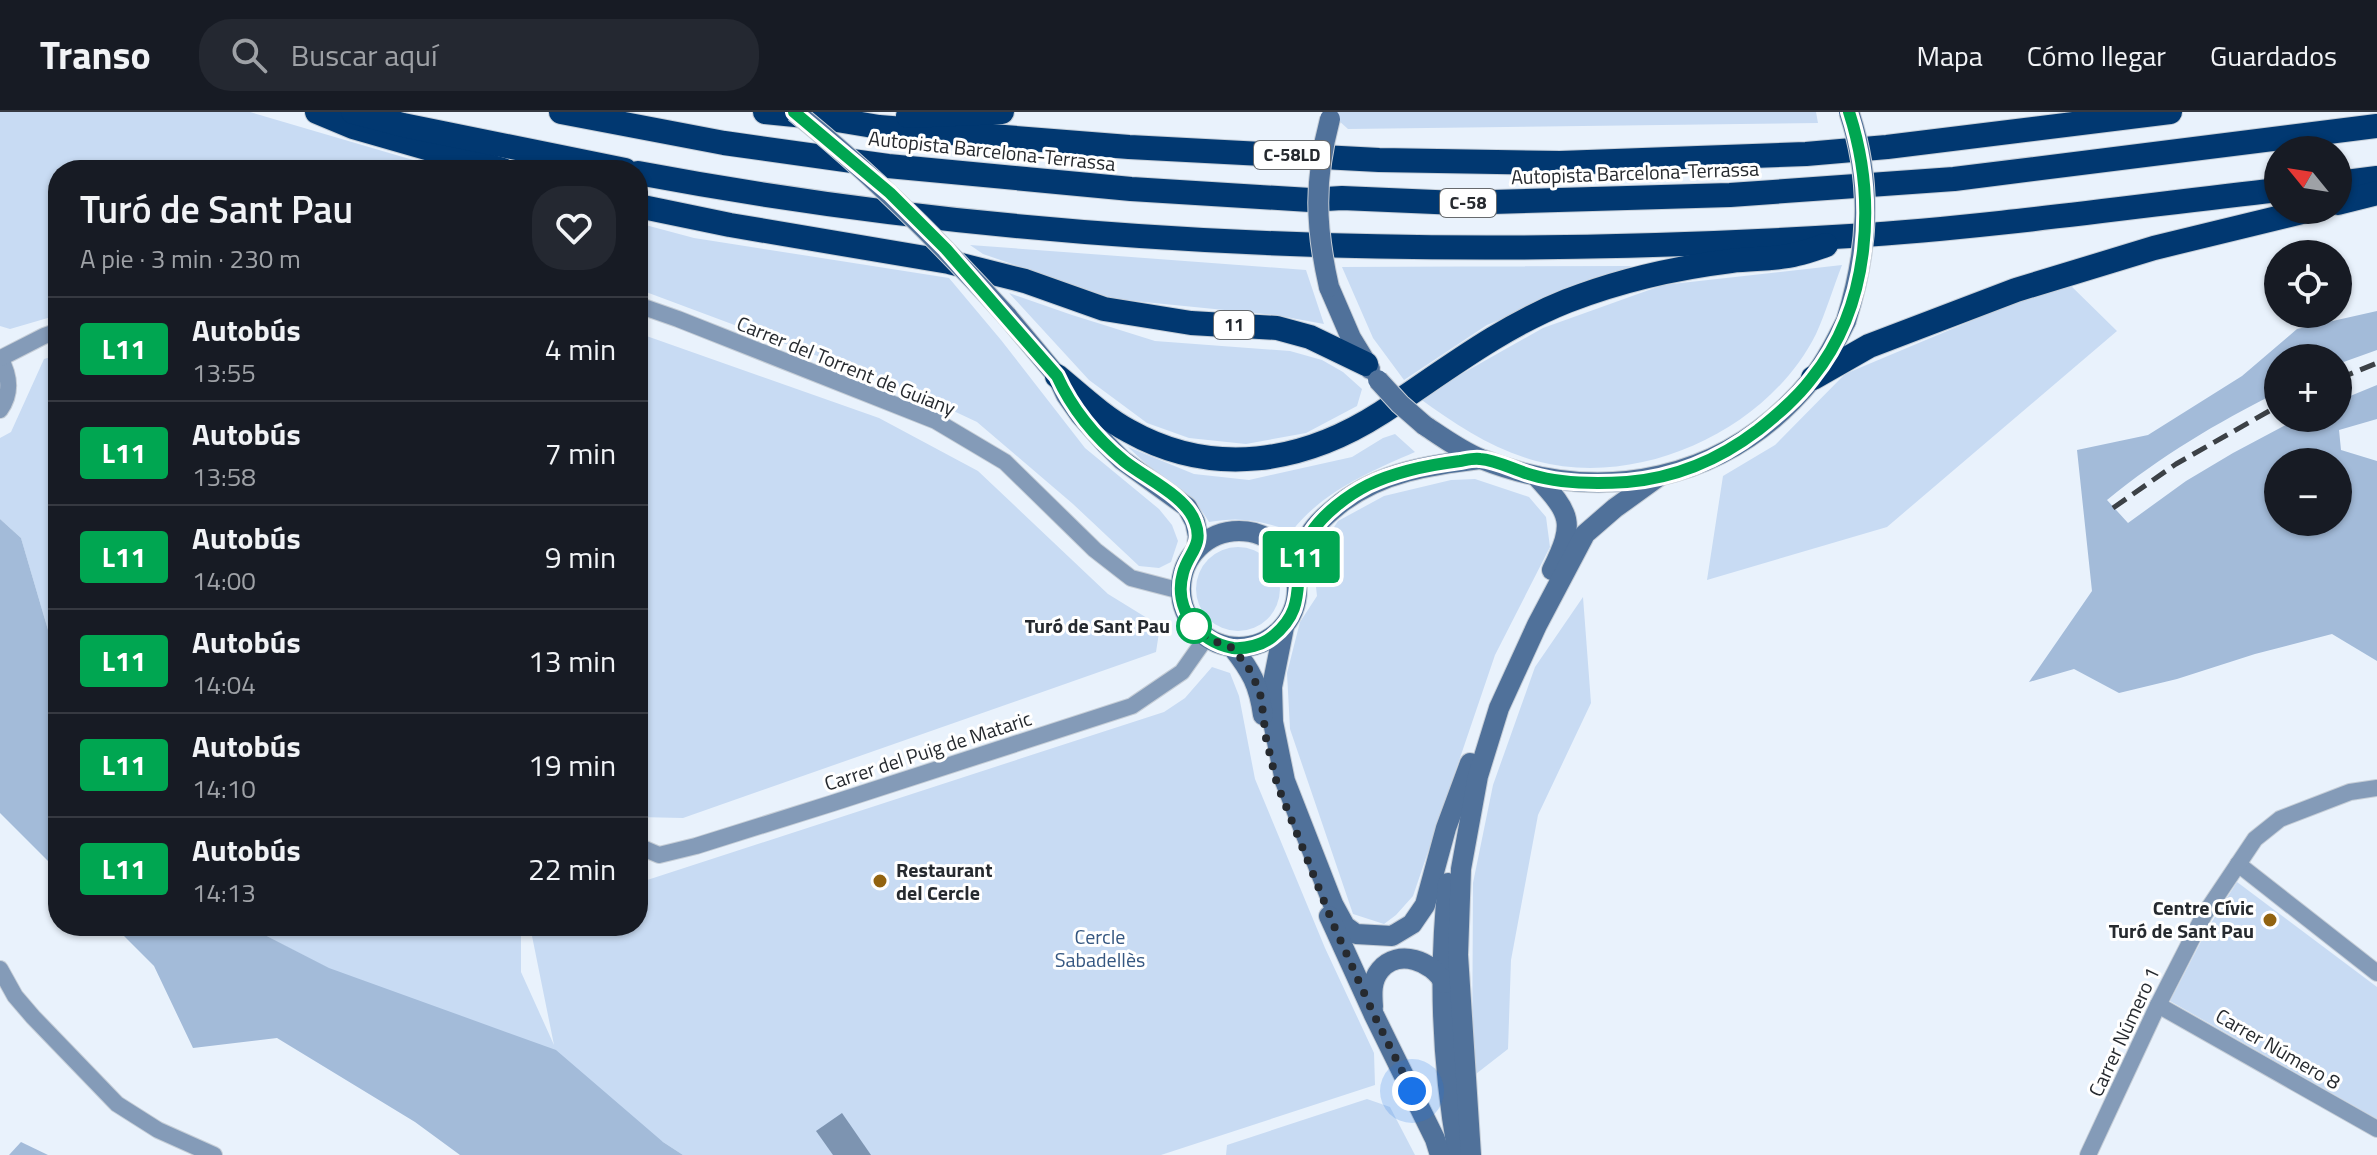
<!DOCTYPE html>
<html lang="es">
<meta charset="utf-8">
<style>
body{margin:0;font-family:"Titillium Web",sans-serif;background:#242831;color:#f1f3f6;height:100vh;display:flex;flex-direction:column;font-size:30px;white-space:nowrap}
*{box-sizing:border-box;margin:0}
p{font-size:26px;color:#9ea1a6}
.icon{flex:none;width:44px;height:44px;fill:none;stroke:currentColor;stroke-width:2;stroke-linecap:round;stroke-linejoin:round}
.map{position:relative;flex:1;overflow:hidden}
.side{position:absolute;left:48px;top:48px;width:600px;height:776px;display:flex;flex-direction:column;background:#171b24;border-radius:32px;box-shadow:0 2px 6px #0004}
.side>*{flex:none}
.badge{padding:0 16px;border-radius:6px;font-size:28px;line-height:52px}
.needle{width:52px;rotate:300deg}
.tools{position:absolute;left:2264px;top:24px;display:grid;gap:16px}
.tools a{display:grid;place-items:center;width:88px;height:88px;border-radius:50%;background:#171b24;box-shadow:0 2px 6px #0004;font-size:40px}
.you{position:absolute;width:40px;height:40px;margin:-20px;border:6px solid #fff;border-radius:50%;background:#1a73e8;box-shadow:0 0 0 12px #1a73e833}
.map>.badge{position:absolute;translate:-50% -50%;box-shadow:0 0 0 4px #fff}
.round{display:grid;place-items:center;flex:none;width:84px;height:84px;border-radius:32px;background:#242831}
.summary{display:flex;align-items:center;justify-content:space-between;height:136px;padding:0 32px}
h1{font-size:38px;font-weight:600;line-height:60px}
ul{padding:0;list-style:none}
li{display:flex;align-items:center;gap:24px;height:104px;padding:0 32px;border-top:2px solid #363941}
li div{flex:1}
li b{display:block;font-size:30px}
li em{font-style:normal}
li .badge{min-width:88px;font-weight:700;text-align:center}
header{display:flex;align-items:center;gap:48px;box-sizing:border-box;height:112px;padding:0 40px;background:#171b24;border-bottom:2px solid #363941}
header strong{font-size:38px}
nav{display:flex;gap:44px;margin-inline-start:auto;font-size:28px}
.search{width:560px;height:72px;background:#242831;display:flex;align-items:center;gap:20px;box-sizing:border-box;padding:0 28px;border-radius:32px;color:#9ea1a6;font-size:30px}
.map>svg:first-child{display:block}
</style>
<header>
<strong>Transo</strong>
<div class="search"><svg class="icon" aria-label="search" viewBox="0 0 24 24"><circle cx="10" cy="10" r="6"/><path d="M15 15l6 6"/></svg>Buscar aquí</div>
<nav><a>Mapa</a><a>Cómo llegar</a><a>Guardados</a></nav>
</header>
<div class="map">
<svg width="2377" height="1043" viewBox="0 0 2377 1043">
<rect width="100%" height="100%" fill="#e9f2fc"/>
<!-- green -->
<g fill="#c8dbf3">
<polygon points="0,0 250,0 447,58 58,58 58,203 10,217 0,214"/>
<polygon points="1329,0 1816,0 1818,11 1348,17"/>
<polygon points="638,111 694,126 949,166 1001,228 1085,336 1159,397 1172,413 1178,429 1171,450 1159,456 1139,454 1073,392 977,310 911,279 638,177"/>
<polygon points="970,133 1306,158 1324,212 1275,203 1114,187 983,142"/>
<path d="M1842,153c-9,23 -16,47 -26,69 -48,96 -176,155 -280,127 -44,-12 -80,-36 -117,-63l124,-70 120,-43z"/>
<polygon points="1632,154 1487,213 1404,268 1373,226 1342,155"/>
<polygon points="2066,169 2117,219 1887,415 1707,468 1723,364 1775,333 1845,262"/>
<polygon points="1009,181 1072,203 1155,229 1290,239 1322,248 1343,260 1362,277 1357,294 1306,321 1246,332 1189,326 1147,311 1089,268"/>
<polygon points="638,221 879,306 978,359 1108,482 1160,514 1156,540 683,706 638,705"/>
<polygon points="58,243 58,552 21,426 0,407 0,326 11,320 44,247"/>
<path d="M1395,322l20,18c-44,19 -93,40 -123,79 -32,-10 -50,-15 -83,-9 -17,-28 -34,-34 -57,-53 -9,-7 -16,-15 -24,-22l66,27 55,6 103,-23 31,-19z"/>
<polygon points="1475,367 1529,385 1546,405 1550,435 1495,543 1413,784 1396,803 1384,812 1353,802 1290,617 1287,561 1300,510 1317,484 1313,447 1338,409 1384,384 1451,368"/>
<circle cx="1238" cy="477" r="42"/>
<polygon points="1583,485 1591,591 1538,703 1511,848 1508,937 1472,965 1473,771 1493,673 1535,555"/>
<polygon points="1212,555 1230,561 1239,584 1255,667 1325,836 1374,941 1375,973 1161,1043 683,1043 663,1030 247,814 521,814 521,860 554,933 530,814 638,814 638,771 1164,600 1185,586"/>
<polygon points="2237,770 2377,875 2377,1007 2170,889 2208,816"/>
<polygon points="1367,987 1390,995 1415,1043 1226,1043 1227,1033"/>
</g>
<!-- forest -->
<g fill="#a3bbd9" fill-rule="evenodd">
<path d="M2377,199v39l-39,14v-6h-60v34c-63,32 -116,63 -171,108l21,23 58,-42 47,-28 66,-35h39v-17l39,-16v34l-38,11 2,20 36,11v200l-45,-27 -77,20 -78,25 -58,14 -45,-24 -45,13 63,-91 -15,-141 71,-15 94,-59 55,-47zM2278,350h60v60h-60z"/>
<polygon points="0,407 21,426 58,552 58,759 0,701"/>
<polygon points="114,814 247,814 329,856 556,938 663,1030 683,1043 460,1043 415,1010 277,926 193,936 154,854"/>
<polygon points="21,1030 48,1043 9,1043"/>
</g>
<!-- water -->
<polygon fill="#7d94b1" points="842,1001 871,1043 833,1043 816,1019"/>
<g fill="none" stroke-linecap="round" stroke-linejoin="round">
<defs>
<g id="street">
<polyline points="638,193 678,207 936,309 1005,350 1095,438 1131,466 1181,479"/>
<path d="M0,246c10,18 12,35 0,52"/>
<polyline points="1,246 44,224 58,219"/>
<polyline points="638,734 659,743 696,734 833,691 1132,594 1182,560 1206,526"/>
<polyline points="2238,752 2377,861"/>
<polyline points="0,857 15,884 33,905 117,992 158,1018 214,1043"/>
<polyline points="2158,893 2377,1017"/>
<polyline points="2088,1043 2158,893 2204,803 2255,727 2280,707 2350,680 2377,676"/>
</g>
<g id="secondary">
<polyline points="1329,175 1351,226 1370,257"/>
<polyline points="1007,204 1057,264 1066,283 1080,303 1106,332 1122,348 1187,395 1195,410 1198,424 1197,436"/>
<path d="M1424,313c18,12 37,26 57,34 121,48 248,22 331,-80 14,-18 24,-38 34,-58"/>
<path d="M1536,364c35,38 40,46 16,94"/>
<circle cx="1239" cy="477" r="58"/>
<path d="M1297,463c3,-14 6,-29 13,-41 7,-12 20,-22 31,-31 41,-31 89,-38 139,-44"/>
<polyline points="1284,515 1272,575 1273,610 1285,669 1333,792 1345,814 1356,822 1392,824 1412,812 1425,793 1446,716 1470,651"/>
<path d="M1233,536c18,23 26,37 30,67"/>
<path d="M1448,771c-10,91 -6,182 10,272"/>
<polyline points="1329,804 1374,903 1435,1027 1440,1043"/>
<path d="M1373,895c-1,-13 -2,-26 7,-37 18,-22 53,-9 64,13"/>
<polyline points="1471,1043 1458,843 1461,757 1478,664 1499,596 1537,513 1585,422 1615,396 1658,365"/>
</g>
<g id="highway">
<polyline points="317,0 353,15 503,58"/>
<polyline points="353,0 403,13 625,58"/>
<polyline points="561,0 724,31 888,54 1131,77 1310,88 1342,86 1458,91 1730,83 1954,67 2377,14"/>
<polyline points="765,0 825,6 879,15 1129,35 1379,48 1560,51 1806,42 1887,35 2170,0"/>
<polyline points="908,4 1002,0"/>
<path d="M638,61c399,75 808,88 1212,63 143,-9 286,-30 428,-46"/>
<polyline points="2338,71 2377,66"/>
<polyline points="2338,91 2377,81"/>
<polyline points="638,94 730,113 949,150 1025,169 1104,197 1191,211 1277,216 1310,225 1366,252"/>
<path d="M1057,264c23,19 46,41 72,55 84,47 174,32 252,-18 61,-40 118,-85 186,-112 54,-21 107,-33 164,-40 22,-3 45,-1 66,-7 10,-2 20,-6 29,-9"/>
<polyline points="1813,266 1869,234 2016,178 2154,136 2310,98"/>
</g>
</defs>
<!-- street casing -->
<use href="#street" stroke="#c6ced7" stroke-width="18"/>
<!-- secondary casing -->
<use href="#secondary" stroke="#c6ced7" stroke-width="22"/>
<!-- highway casing -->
<use href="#highway" stroke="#c6ced7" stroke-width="26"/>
<!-- street -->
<use href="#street" stroke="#849bb8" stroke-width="16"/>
<!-- secondary -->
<use href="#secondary" stroke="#50719a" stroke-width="20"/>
<!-- highway -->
<use href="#highway" stroke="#013871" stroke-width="24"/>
<!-- rail -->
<g stroke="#3c4146" stroke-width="5" stroke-dasharray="16 8" stroke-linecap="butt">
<polyline points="2338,267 2377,251"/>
<polyline points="2113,396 2176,352 2278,294"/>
</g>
<defs>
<g id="secondary-bridge">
<path d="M795,0c77,62 145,130 212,204"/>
<path d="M1329,175c-14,-61 -15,-108 1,-168"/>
<path d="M1846,209c22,-71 27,-137 3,-209"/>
<polyline points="1378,268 1400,292 1424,313"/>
</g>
</defs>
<!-- secondary-bridge casing -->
<use href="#secondary-bridge" stroke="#c6ced7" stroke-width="22" stroke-linecap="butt"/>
<!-- secondary-bridge -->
<use href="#secondary-bridge" stroke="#50719a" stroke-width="20"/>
</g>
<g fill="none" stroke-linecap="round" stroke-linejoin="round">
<defs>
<path id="line" d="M794,0l96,81 56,56 111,127c15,33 39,62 67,85 21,17 62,35 71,61 9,24 -7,31 -12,51 -10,35 15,69 50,75 13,1 29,-3 39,-11 42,-33 14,-65 39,-104 12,-19 37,-38 57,-48 29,-14 60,-20 92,-24 6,-1 14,-3 20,-2 17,1 36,12 52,16 30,9 64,9 95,7 48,-4 93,-23 131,-52 20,-16 39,-32 54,-52 59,-73 65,-180 37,-266"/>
</defs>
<!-- line casing -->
<use href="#line" stroke="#fff" stroke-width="18"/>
<!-- line -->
<use href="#line" stroke="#00a651" stroke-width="12"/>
<!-- walk -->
<polyline stroke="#262a2f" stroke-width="8" stroke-dasharray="0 14.4" points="1194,514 1209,527 1233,536 1252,561 1261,585 1266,626 1277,672 1334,814 1374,903 1412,979"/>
</g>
<!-- markers -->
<circle fill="#fff" stroke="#00a651" stroke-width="4" cx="1194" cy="514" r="16"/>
<g fill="#926310" stroke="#fff" stroke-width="3">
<circle cx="880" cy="769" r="8"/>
<circle cx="2270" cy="808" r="8"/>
</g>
<g text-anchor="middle" stroke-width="6" stroke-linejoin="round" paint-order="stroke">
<!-- shield labels -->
<g fill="#fff" stroke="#676a6d" stroke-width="2">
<rect x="1254" y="29" width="76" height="28" rx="6"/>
<rect x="1440" y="77" width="56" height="28" rx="6"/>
<rect x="1214" y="199" width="40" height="28" rx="6"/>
</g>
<g font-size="18" font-weight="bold" fill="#262a2f">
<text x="1292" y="49">C-58LD</text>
<text x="1468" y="97">C-58</text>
<text x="1234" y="219">11</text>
</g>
<!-- street labels -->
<g font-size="20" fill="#262a2f" stroke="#fff">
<text transform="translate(992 39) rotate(6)" y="7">Autopista Barcelona-Terrassa</text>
<text transform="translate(1635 61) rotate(-2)" y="7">Autopista Barcelona-Terrassa</text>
<text transform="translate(846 254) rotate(22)" y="7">Carrer del Torrent de Guiany</text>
<text transform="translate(928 639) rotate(-18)" y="7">Carrer del Puig de Mataric</text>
<text transform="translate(2124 920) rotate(-65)" y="7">Carrer Número 1</text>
<text transform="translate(2278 937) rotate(30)" y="7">Carrer Número 8</text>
</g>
<!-- stop labels -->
<g font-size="20" font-weight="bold" fill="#262a2f" stroke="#fff" text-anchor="end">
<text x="1170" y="521">Turó de Sant Pau</text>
</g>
<!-- poi labels -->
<g font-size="20" font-weight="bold" fill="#262a2f" stroke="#fff" text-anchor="start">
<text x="896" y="765">Restaurant<tspan x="896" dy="23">del Cercle</tspan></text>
<text x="2254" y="803" text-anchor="end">Centre Cívic<tspan x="2254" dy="23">Turó de Sant Pau</tspan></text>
</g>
<!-- park labels -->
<g font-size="20" fill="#355781" stroke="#fff">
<text x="1100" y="832">Cercle<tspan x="1100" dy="23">Sabadellès</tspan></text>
</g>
</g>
</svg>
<div class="tools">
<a><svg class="needle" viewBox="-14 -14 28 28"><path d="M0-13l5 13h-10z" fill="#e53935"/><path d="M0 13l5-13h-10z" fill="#9ea1a6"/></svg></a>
<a><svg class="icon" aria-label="locate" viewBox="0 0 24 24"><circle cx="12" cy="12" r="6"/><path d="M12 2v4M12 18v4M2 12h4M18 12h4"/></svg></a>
<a>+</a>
<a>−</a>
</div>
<div class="you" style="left:1412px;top:979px"></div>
<b class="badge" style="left:1301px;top:445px;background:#00a651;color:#fff">L11</b>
<section class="side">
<div class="summary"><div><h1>Turó de Sant Pau</h1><p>A pie · 3 min · 230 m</p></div><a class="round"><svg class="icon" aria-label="heart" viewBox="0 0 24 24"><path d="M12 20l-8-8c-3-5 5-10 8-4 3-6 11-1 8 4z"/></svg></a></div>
<ul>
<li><span class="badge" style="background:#00a651;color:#fff">L11</span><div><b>Autobús</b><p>13:55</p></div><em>4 min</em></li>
<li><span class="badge" style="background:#00a651;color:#fff">L11</span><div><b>Autobús</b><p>13:58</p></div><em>7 min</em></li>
<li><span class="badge" style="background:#00a651;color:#fff">L11</span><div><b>Autobús</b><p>14:00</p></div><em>9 min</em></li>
<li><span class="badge" style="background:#00a651;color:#fff">L11</span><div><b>Autobús</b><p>14:04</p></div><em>13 min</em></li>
<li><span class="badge" style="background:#00a651;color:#fff">L11</span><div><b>Autobús</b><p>14:10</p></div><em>19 min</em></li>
<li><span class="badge" style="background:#00a651;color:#fff">L11</span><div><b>Autobús</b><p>14:13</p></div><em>22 min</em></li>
</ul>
</section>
</div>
